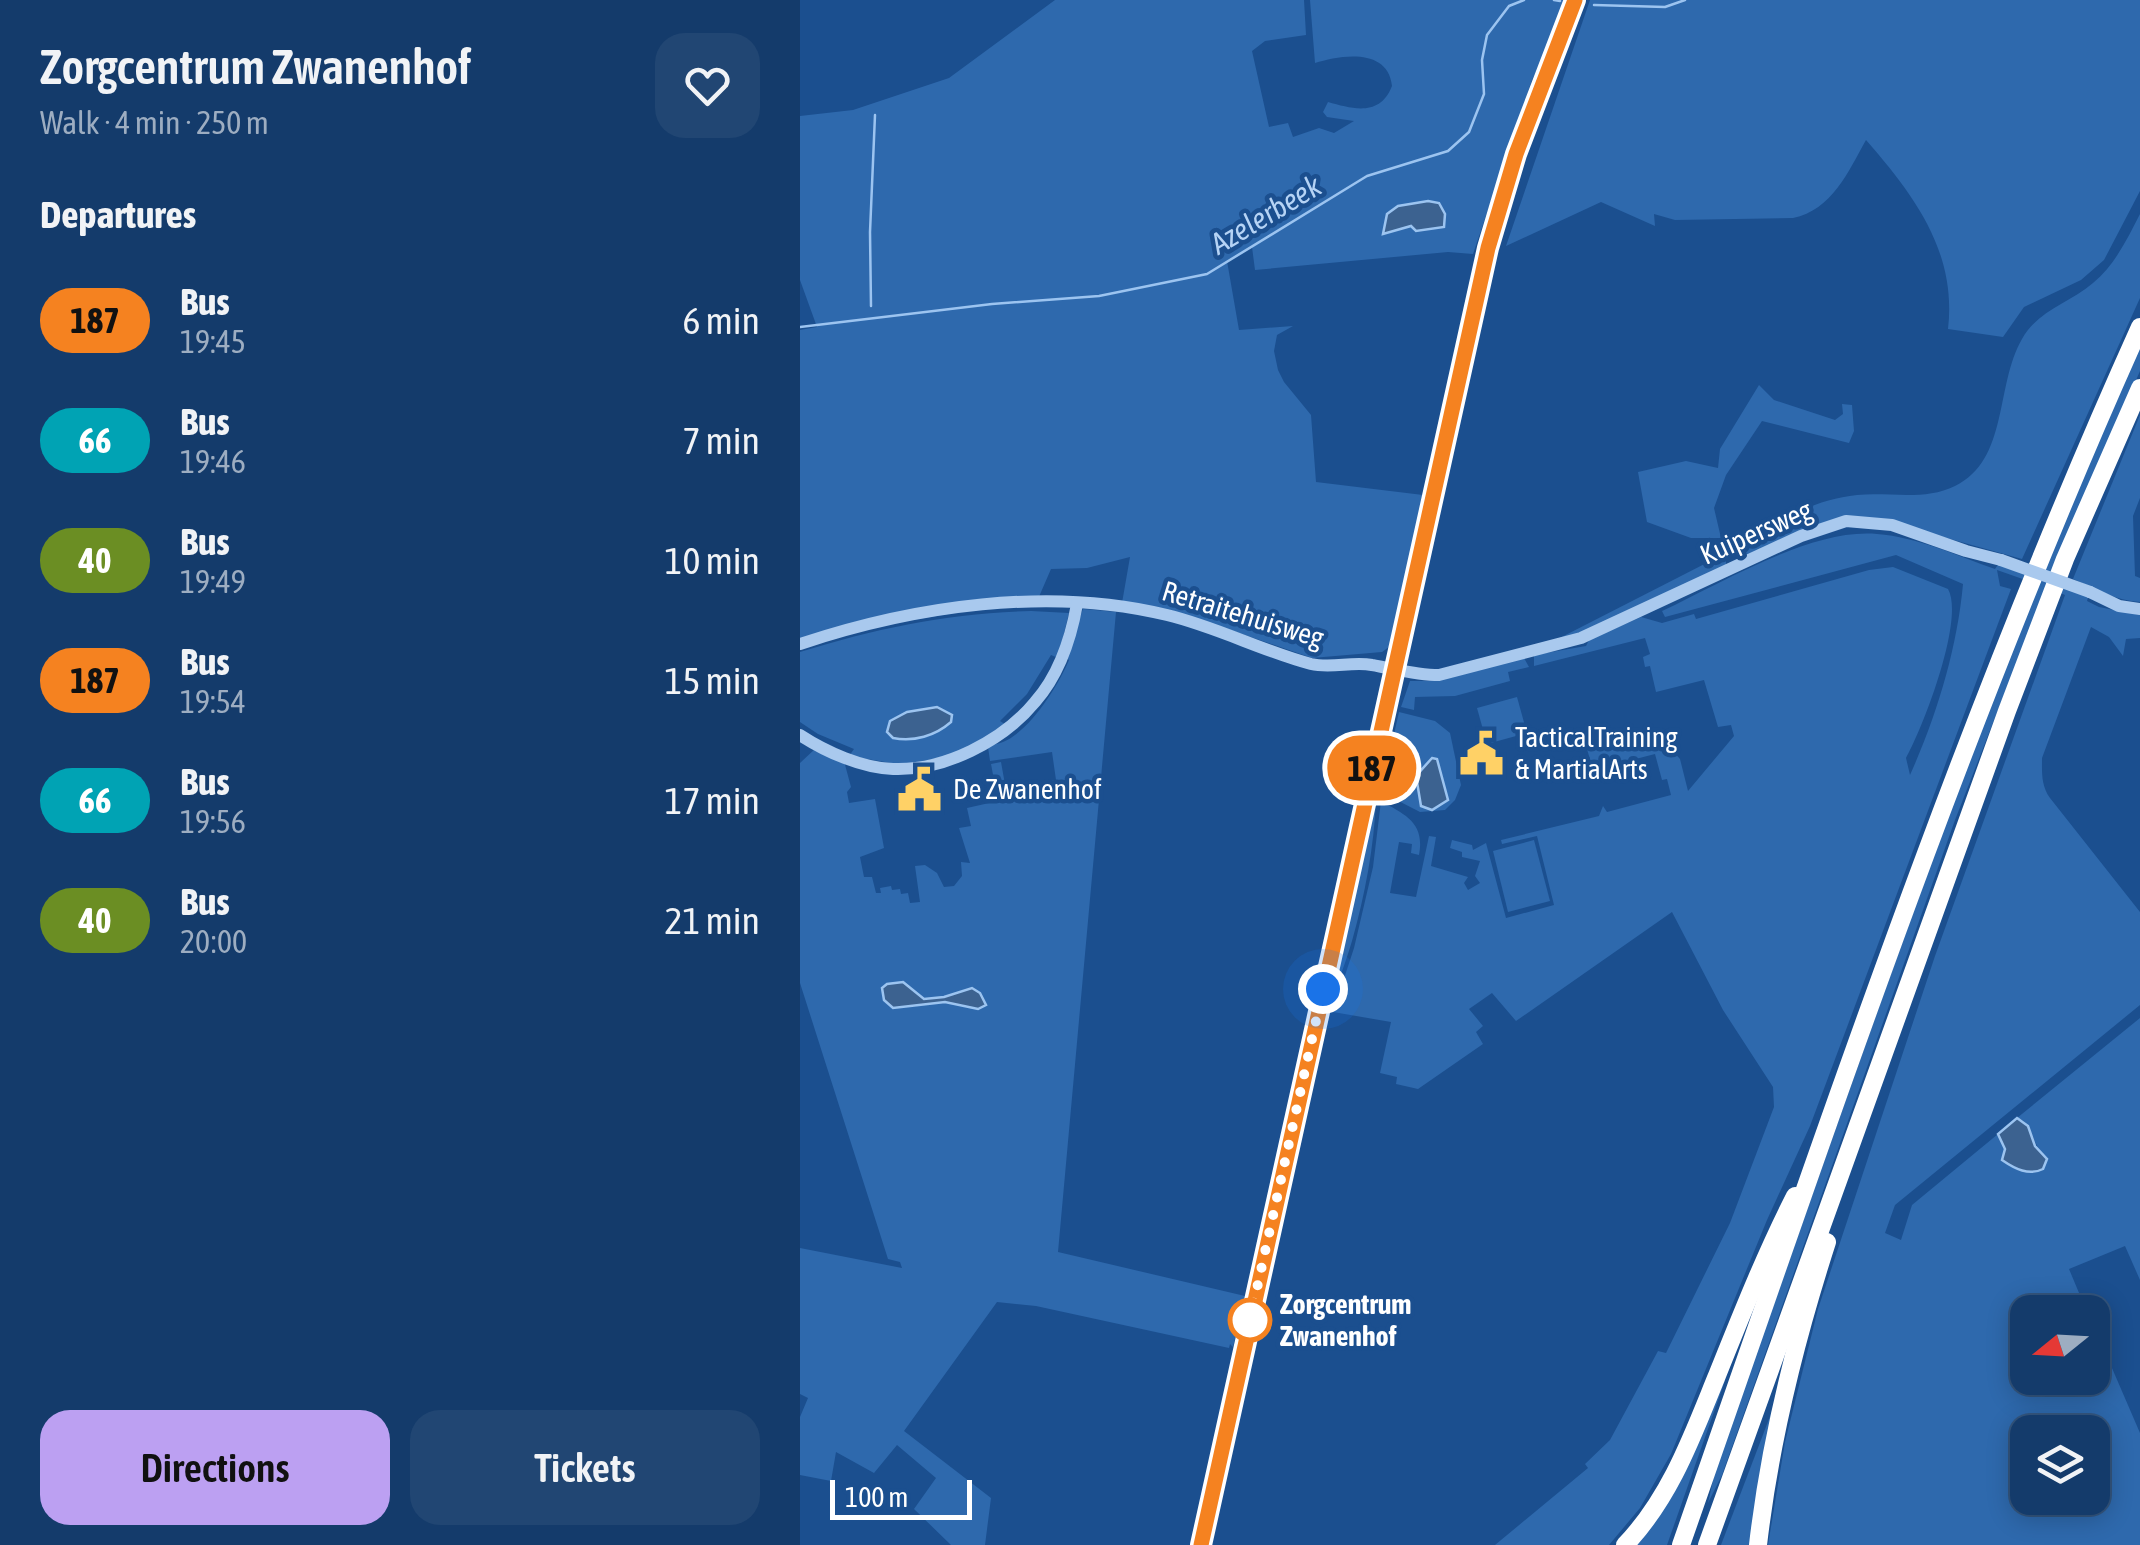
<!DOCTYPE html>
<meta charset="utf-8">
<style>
body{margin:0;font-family:"Asap Condensed",sans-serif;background:#214673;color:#f1f3f6;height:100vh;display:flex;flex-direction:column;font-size:38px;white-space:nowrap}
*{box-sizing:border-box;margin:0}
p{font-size:32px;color:#9dadc1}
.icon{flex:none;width:55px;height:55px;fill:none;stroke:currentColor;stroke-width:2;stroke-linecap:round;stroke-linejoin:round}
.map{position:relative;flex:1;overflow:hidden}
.panel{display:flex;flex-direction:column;background:#143b6b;width:800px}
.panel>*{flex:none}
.badge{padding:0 20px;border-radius:32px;font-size:35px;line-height:65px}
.needle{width:65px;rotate:252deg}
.fabs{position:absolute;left:1210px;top:1295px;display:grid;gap:20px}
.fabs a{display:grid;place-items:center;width:100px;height:100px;border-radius:20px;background:#143b6b;box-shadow:0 5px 25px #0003,0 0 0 2px #33557e;font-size:50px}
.scale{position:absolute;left:30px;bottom:25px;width:142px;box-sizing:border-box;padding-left:10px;border:5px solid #fff;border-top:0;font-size:28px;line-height:35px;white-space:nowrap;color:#fff;-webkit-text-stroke:8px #1b4f8f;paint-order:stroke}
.you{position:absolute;width:50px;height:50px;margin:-25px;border:8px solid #fff;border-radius:50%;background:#1a73e8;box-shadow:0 0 0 15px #1a73e833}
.map>.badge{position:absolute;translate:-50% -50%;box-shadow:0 0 0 5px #fff}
h2{padding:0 40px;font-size:38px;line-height:90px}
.round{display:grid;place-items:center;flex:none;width:105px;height:105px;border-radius:30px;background:#214673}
.summary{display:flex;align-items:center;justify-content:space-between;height:170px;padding:0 40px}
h1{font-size:48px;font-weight:600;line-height:75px}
.primary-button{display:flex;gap:20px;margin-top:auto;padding:20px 40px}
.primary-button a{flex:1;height:115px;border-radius:30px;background:#bca0f2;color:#111;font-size:40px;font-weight:600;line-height:115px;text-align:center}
.primary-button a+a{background:#214673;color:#f1f3f6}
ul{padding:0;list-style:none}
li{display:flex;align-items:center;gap:30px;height:120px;padding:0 40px}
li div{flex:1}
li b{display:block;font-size:38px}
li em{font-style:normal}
li .badge{min-width:110px;font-weight:700;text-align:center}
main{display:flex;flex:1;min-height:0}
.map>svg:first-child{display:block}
</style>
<main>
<section class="panel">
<div class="summary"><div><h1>Zorgcentrum Zwanenhof</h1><p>Walk · 4 min · 250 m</p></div><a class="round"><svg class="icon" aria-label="heart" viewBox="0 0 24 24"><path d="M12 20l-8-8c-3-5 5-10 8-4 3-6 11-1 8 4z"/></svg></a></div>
<h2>Departures</h2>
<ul>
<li><span class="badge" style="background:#f58220;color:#111">187</span><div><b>Bus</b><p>19:45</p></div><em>6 min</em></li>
<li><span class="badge" style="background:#00a3b4;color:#fff">66</span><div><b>Bus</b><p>19:46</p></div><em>7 min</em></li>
<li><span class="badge" style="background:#6b8e23;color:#fff">40</span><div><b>Bus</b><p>19:49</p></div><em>10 min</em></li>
<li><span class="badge" style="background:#f58220;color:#111">187</span><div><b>Bus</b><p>19:54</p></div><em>15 min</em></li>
<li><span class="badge" style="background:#00a3b4;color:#fff">66</span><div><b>Bus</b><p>19:56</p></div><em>17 min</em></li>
<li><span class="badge" style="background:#6b8e23;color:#fff">40</span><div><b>Bus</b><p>20:00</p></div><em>21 min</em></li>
</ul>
<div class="primary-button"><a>Directions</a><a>Tickets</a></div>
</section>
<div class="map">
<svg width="1340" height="1545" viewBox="0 0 1340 1545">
<rect width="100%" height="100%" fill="#1b4f8f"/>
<!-- green -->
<g fill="#2e69ad" fill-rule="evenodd">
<path d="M255,0h249l2,35 -41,6 -13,10 17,76 19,-4 5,14 26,-9 15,5 20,-12 -27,-4 -4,-5 5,-10c25,7 52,15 64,-16 -4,-39 -52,-31 -77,-23l-5,-63h259l-37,80 -59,174 -25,-2 -193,18 -3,-23 -25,14 12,69 54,-4 -16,9 -3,16 4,19 6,12 27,33 5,67 107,13 -34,152 -7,5 -70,6 -111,-38 -79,-17 8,-46 -43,11 -36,1 -13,30 -238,40v-309l17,-3 -17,-47v-164l53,-6 96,-32z"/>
<path d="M790,0h550v191l-36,69 -23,20 -57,27 -21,30 -55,-8c9,-77 -34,-134 -82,-189 -18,32 -34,70 -73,78l-118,2 -21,-6 1,12 -54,-24 -95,44z"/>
<path d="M1340,214v84l-118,261 -79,-22 -112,-17 -87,37 -4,-1 -7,-12c6,-16 23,-16 37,-21 29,-12 56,-25 87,-28 33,-3 68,6 98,-9 54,-26 40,-101 67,-147 16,-29 48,-36 71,-56 22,-18 34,-44 47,-69z"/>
<path d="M1340,341v30l-88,200 37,23 -2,7 12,6 41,8v23l-14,1 -3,17 -14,-19 -18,-10 -49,131c0,15 -1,27 8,40l90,114v93l-245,200 -10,28 16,7 11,-35 86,-71 7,15 -2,11 8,7 32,-14c-12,-10 -10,-31 -26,-35l123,-100v262l-15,-34 -56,23 18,43h-59v66h64l1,-54 47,109v112h-372l17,-103 33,-133 117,-353 130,-361 -19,-8 -91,233 -233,655 -14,28 7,-32c105,-297 207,-594 322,-887l-40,-14 3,16 11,3 -201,537 -43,94 -96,234 -31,54 -31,37h-114l93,-77 -3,-4 25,-24 48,-89 8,2 64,-130 44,-116 -1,-20 -50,-77 -51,-98 -156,109 -24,-28 -23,16 14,17 -7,6 7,12 -65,45 -22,-5 1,-7 -17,-4 11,-51 -58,-10 21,-64 19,-81 8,-66c25,14 44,22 38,54l-8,-2 1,-9 -13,-2 -9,51 26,4 13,-61 7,1 -5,29 37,11 -4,6 4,7 12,-7 -5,-7 5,-15 -18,-4v-5l-12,-4 2,-8 20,5 1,5 13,-7 20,75 48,-13 -17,-69 -35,8 -1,-4 98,-24 4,-10 4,6 64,-17 -4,-16 -5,1 -7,-26 -62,16 -6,-21 71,-18 4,17 7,-1 11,12 8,32 46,-55 -3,-11 -13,2 -14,-47 -48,12 -6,-26 -5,1 -2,-10 7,-3 -5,-16 -111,28v-11l52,-9 3,-6 52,-23 21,6 32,-9 2,5 173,-49 24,-3 55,22c17,30 -25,139 -42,169l4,17c27,-60 47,-126 53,-191l-67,-29 -231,62 -3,-6c60,-28 149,-83 215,-77 40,3 81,22 118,35l4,-6 41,14zM1228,1432h64v66h-64z"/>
<polygon points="959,385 974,400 1035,420 1043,414 1042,404 1052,405 1054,431 1049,443 962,421 926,475 914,508 921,538 891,538 847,522 838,472 886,461 918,468 920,449"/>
<path d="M1340,415v83l-7,18 2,60 5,2v24c-24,-1 -45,-14 -67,-23z"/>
<polygon points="926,553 926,567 802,626 748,644"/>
<path d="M283,609l33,3 -58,640 187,44 -12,51 -3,-3 -1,4 -193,-42 -39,-4 -93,129 87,67 -6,47h-34l-37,-36 22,-31 -39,-33 -23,28 -38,-21 -5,29 -31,-6v-58l8,-19 -8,-4v-146l102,20 -2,-6 -12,-3 -88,-276v-220l16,-15 28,13 7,26 -4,5 2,11 26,-4 9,49 -24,9 4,20h8l4,16h5l-1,-5 11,-2 1,4 8,-1 1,5 7,-1 2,10 10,-1 -5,-36 10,-1 12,8 7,14 10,-1 8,-10 -1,-14 9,1 -11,-35 12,-2 -4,-18 31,-7 -7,-37 10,-2 5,28 50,-10 -4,-28 -62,9 -2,-14c5,-3 10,-3 15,-5 27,-11 55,-56 66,-82l-4,-3zM103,982l21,17 20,-2 28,-9 8,5 6,12 -8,4 -33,-7 -35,5 -26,-7 -2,-12 5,-4z"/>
<path d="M231,611l38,2 -11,45 -7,-3 -24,39 -27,27 8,5 -56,29 -49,10 -54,-9 5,-7 -36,-15 -18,-12v-70c77,-24 150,-39 231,-41z"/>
<polygon points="724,658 729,667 708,672 710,681 655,696 615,697 614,710 601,707 610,681 628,681"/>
<polygon points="717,697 727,733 687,744 677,708"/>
<polygon points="599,712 635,721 650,733 661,785 655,800 645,810 620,812 581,792"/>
<path d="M576,800c-2,47 -11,95 -24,141 -9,31 -22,59 -29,91l-3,-4 51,-225z"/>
<polygon points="734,840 750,901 708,912 693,851"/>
<polygon points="940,1338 867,1545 832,1545"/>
<polygon points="980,1390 952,1545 921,1545"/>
</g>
<!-- water -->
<g fill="#3c6290" stroke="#9cc4f0" stroke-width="2.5">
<polygon points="628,201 639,203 645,214 644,227 616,231 611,226 583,234 587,214 598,206"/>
<path d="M137,707l15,8 -1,7c-16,14 -37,20 -58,16l-6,-6 3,-11 17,-9z"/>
<polygon points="632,758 637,759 648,800 632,810 621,806 616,776"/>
<polygon points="103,982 124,999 144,997 172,988 180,993 186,1005 178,1009 145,1002 93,1008 84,1000 82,988 87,984"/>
<path d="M1217,1118l11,8 7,20 12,13 -4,10c-14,7 -28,0 -41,-9l3,-11 -7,-15z"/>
</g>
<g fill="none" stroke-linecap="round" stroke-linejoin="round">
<!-- stream -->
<g stroke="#9cc4f0" stroke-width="2.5">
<polyline points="754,0 760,1"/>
<polyline points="794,5 865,7 885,0"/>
<polyline points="71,306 70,232 75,115"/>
<polyline points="0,327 192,304 299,296 407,274 567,176 648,151 669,132 684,94 682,60 687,35 709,6 724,0"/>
</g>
<!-- minor -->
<g stroke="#a9c9ee" stroke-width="12">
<polyline points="1290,592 1319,606 1340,609"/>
<path d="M0,644c114,-38 249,-58 367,-29 50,12 95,36 144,49 21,5 41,-3 61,1 23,4 44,10 67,10l142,-37 220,-102 45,-15 46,4 74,26 35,9"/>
<path d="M0,735c26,17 62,33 93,34 51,2 110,-28 142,-67 23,-26 36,-64 42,-98"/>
</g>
<!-- major -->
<polyline stroke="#f0f6ff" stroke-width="15" points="401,1545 688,248 716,154 775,0"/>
<!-- highway -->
<g stroke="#fff" stroke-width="18">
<path d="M825,1545c45,-47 67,-108 91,-167 25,-62 49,-123 79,-182"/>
<path d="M881,1545c143,-409 281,-823 459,-1218"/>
<polyline points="907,1545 1207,711 1265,559 1340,388"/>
<path d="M958,1545c12,-104 37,-204 69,-303"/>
</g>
<!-- minor-bridge -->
<polyline stroke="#a9c9ee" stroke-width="12" points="1201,560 1290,592"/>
</g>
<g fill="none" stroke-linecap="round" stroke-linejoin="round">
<defs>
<polyline id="line" points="401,1545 688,248 716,154 775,0"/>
</defs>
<!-- line casing -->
<use href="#line" stroke="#fff" stroke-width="22"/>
<!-- line -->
<use href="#line" stroke="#f58220" stroke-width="15"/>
<!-- walk -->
<polyline stroke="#fff" stroke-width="10" stroke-dasharray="0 18" points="450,1320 448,1329 523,989"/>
</g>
<!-- icons -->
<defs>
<symbol id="civic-bare" viewBox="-9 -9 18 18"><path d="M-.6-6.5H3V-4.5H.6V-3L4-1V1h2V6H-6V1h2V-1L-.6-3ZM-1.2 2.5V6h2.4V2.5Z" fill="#ffd166" stroke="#1b4f8f" stroke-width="2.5" paint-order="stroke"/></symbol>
</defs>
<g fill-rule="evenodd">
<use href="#civic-bare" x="650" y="722" width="63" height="63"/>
<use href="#civic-bare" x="88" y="758" width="63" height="63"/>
</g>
<!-- markers -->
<circle fill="#fff" stroke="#f58220" stroke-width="5" cx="450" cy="1320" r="20"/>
<g text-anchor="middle" stroke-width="9" stroke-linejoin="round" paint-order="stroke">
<!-- street labels -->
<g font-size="28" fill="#fff" stroke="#1b4f8f">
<text transform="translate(956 532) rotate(-24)" y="10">Kuipersweg</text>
<text transform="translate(443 614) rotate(17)" y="10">Retraitehuisweg</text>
</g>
<!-- poi labels -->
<g font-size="28" fill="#fff" stroke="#1b4f8f" text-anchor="start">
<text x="715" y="747">TacticalTraining<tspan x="715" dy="32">&amp; MartialArts</tspan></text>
<text x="153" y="799">De Zwanenhof</text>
</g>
<!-- stop labels -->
<g font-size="28" font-weight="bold" fill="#fff" stroke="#1b4f8f" text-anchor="start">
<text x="480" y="1314">Zorgcentrum<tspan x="480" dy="32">Zwanenhof</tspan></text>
</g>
<!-- water labels -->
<g font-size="30" font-style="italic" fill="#b5d3f5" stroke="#1b4f8f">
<text transform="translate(466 215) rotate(-31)" y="10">Azelerbeek</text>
</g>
</g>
</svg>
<div class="fabs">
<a><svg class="needle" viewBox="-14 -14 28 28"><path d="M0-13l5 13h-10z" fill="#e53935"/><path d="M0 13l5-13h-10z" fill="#9dadc1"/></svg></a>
<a><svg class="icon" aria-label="layers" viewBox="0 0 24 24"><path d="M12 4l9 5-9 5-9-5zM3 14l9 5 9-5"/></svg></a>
</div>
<div class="scale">100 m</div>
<div class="you" style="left:523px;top:989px"></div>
<b class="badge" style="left:572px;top:768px;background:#f58220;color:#111">187</b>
</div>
</main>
